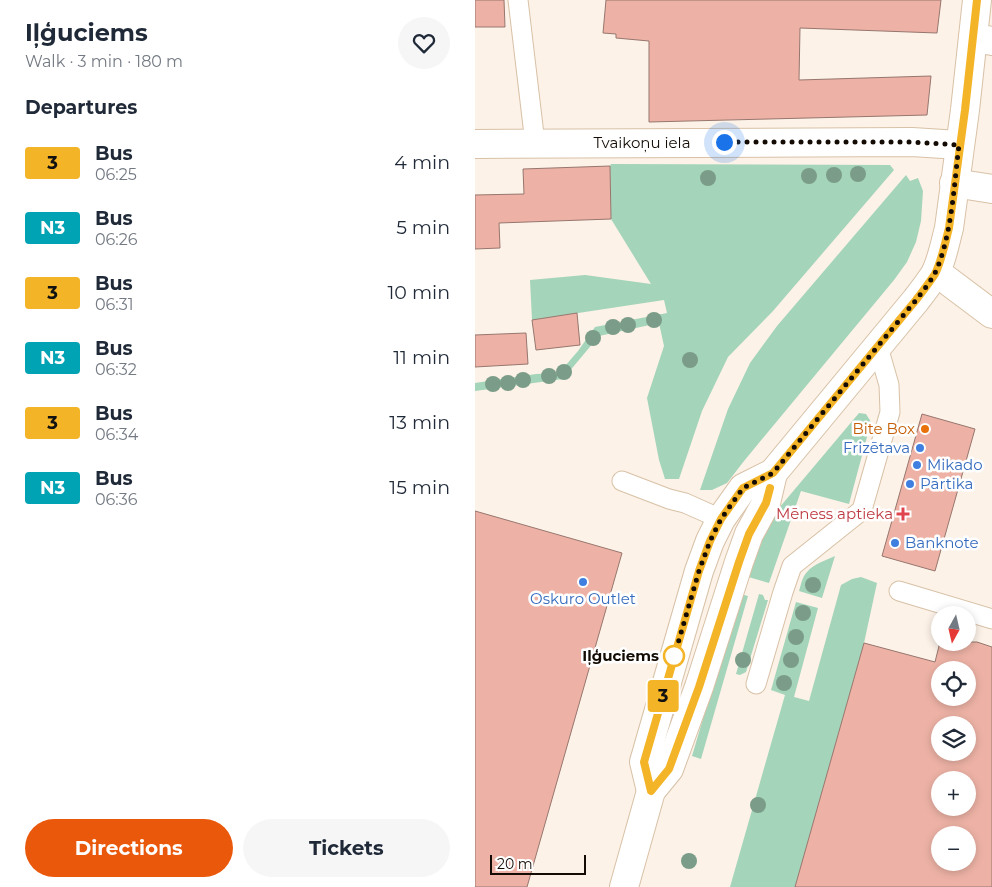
<!DOCTYPE html>
<meta charset="utf-8">
<style>
body{margin:0;font-family:Montserrat,sans-serif;background:#f6f6f7;color:#1f2937;height:100vh;display:flex;flex-direction:column;font-size:19px;white-space:nowrap}
*{box-sizing:border-box;margin:0}
p{font-size:16px;color:#747a83}
.icon{flex:none;width:28px;height:28px;fill:none;stroke:currentColor;stroke-width:2;stroke-linecap:round;stroke-linejoin:round}
.map{position:relative;flex:1;overflow:hidden}
.drawer{display:flex;flex-direction:column;background:#fff;width:475px}
.drawer>*{flex:none}
.badge{padding:0 10px;border-radius:4px;font-size:18px;line-height:32px}
.needle{width:32px;rotate:188deg}
.controls{position:absolute;left:456px;top:606px;display:grid;gap:10px}
.controls a{display:grid;place-items:center;width:45px;height:45px;border-radius:50%;background:#fff;box-shadow:0 2px 8px #0003;font-size:25px}
.scale{position:absolute;left:15px;bottom:12px;width:96px;box-sizing:border-box;padding-left:5px;border:2px solid #140c04;border-top:0;font-size:14px;line-height:18px;white-space:nowrap;color:#140c04;-webkit-text-stroke:4px #fff;paint-order:stroke}
.you{position:absolute;width:25px;height:25px;margin:-12px;border:4px solid #fff;border-radius:50%;background:#1a73e8;box-shadow:0 0 0 8px #1a73e833}
.map>.badge{position:absolute;translate:-50% -50%;box-shadow:0 0 0 2px #fff}
h2{padding:0 25px;font-size:19px;line-height:45px}
.round{display:grid;place-items:center;flex:none;width:52px;height:52px;border-radius:26px;background:#f6f6f7}
.headline{display:flex;align-items:center;justify-content:space-between;height:85px;padding:0 25px}
h1{font-size:24px;font-weight:700;line-height:38px}
.primary-button{display:flex;gap:10px;margin-top:auto;padding:10px 25px}
.primary-button a{flex:1;height:58px;border-radius:30px;background:#ea580c;color:#fff;font-size:20px;font-weight:700;line-height:58px;text-align:center}
.primary-button a+a{background:#f6f6f7;color:#1f2937}
ul{padding:0;list-style:none}
li{display:flex;align-items:center;gap:15px;height:65px;padding:0 25px}
li div{flex:1}
li b{display:block;font-size:19px}
li em{font-style:normal}
li .badge{min-width:55px;font-weight:700;text-align:center}
main{display:flex;flex:1;min-height:0}
.map>svg:first-child{display:block}
</style>
<main>
<section class="drawer">
<div class="headline"><div><h1>Iļģuciems</h1><p>Walk · 3 min · 180 m</p></div><a class="round"><svg class="icon" aria-label="heart" viewBox="0 0 24 24"><path d="M12 20l-8-8c-3-5 5-10 8-4 3-6 11-1 8 4z"/></svg></a></div>
<h2>Departures</h2>
<ul>
<li><span class="badge" style="background:#f4b427;color:#111">3</span><div><b>Bus</b><p>06:25</p></div><em>4 min</em></li>
<li><span class="badge" style="background:#00a3b4;color:#fff">N3</span><div><b>Bus</b><p>06:26</p></div><em>5 min</em></li>
<li><span class="badge" style="background:#f4b427;color:#111">3</span><div><b>Bus</b><p>06:31</p></div><em>10 min</em></li>
<li><span class="badge" style="background:#00a3b4;color:#fff">N3</span><div><b>Bus</b><p>06:32</p></div><em>11 min</em></li>
<li><span class="badge" style="background:#f4b427;color:#111">3</span><div><b>Bus</b><p>06:34</p></div><em>13 min</em></li>
<li><span class="badge" style="background:#00a3b4;color:#fff">N3</span><div><b>Bus</b><p>06:36</p></div><em>15 min</em></li>
</ul>
<div class="primary-button"><a>Directions</a><a>Tickets</a></div>
</section>
<div class="map">
<svg width="517" height="887" viewBox="0 0 517 887">
<rect width="100%" height="100%" fill="#fcf2e8"/>
<!-- green -->
<g fill="#a4d4ba">
<polygon points="136,164 415,165 419,170 298,311 253,357 227,411 204,479 190,479 184,460 172,398 189,346 184,323 124,336 88,379 0,391 0,383 61,374 84,373 103,351 120,327 192,313 189,300 57,320 55,280 110,275 176,284 136,219 135,166"/>
<polygon points="431,175 435,181 443,178 448,191 446,221 441,242 432,262 419,280 269,461 252,483 237,490 225,490 253,409 275,363 302,326"/>
<polygon points="384,413 391,414 396,422 374,504 326,491 294,583 270,576 288,527"/>
<path d="M360,556l-13,42 -23,-7c2,-6 3,-14 8,-19 6,-8 20,-12 28,-16z"/>
<polygon points="386,577 402,583 389,643 320,887 255,887 310,695 296,690 321,602 343,608 319,697 334,701 366,585 377,579"/>
<polygon points="265,594 273,596 226,759 217,756"/>
<polygon points="284,594 288,595 290,600 293,600 271,672 265,675 261,674"/>
</g>
<!-- building -->
<g fill="#edb2a5" stroke="#97766e" fill-rule="evenodd">
<polygon points="0,0 29,0 30,27 0,27"/>
<polygon points="131,0 466,0 462,33 325,28 324,80 456,76 452,115 174,122 174,41 141,38 141,34 128,33"/>
<polygon points="135,166 136,219 24,223 25,248 0,249 0,195 49,194 48,169"/>
<polygon points="102,313 105,345 61,350 57,320"/>
<polygon points="51,333 53,364 0,367 0,335"/>
<polygon points="447,414 500,429 460,571 407,556"/>
<polygon points="0,511 147,553 52,887 0,887"/>
<path d="M465,642h37l15,5v240h-197l69,-244 71,19zM465,670h27v28h-27zM465,725h27v27h-27zM465,780h27v28h-27zM465,835h27v27h-27z"/>
</g>
<g fill="none" stroke-linecap="round" stroke-linejoin="round">
<defs>
<g id="service">
<polyline points="43,0 60,143"/>
<polyline points="147,481 194,499 210,503 246,519"/>
<polyline points="424,591 517,619"/>
<polyline points="281,684 308,592 317,566 387,510 415,412 414,385 403,347"/>
</g>
<g id="minor">
<polyline points="498,38 517,41"/>
<polyline points="0,144 437,142 484,145"/>
<polyline points="461,272 517,314"/>
</g>
<polyline id="tertiary" points="479,183 517,189"/>
<g id="secondary">
<path d="M176,791l-7,-29 55,-191 11,-30 11,-22 22,-31 30,-15 143,-173c7,-9 13,-17 19,-26 7,-14 10,-31 14,-46l16,-118 12,-110"/>
<polyline points="149,887 176,791 194,769 224,687 264,562 274,534 291,503 298,473"/>
</g>
</defs>
<!-- service casing -->
<use href="#service" stroke="#d8c1a6" stroke-width="21"/>
<!-- minor casing -->
<use href="#minor" stroke="#d8c1a6" stroke-width="30"/>
<!-- tertiary casing -->
<use href="#tertiary" stroke="#d8c1a6" stroke-width="30"/>
<!-- secondary casing -->
<use href="#secondary" stroke="#d8c1a6" stroke-width="30"/>
<!-- service -->
<use href="#service" stroke="#fff" stroke-width="19"/>
<!-- minor -->
<use href="#minor" stroke="#fff" stroke-width="28"/>
<!-- tertiary -->
<use href="#tertiary" stroke="#fff" stroke-width="28"/>
<!-- secondary -->
<use href="#secondary" stroke="#fff" stroke-width="28"/>
</g>
<!-- trees -->
<g fill="#7b9c88">
<circle cx="383" cy="174" r="8"/>
<circle cx="359" cy="175" r="8"/>
<circle cx="334" cy="176" r="8"/>
<circle cx="233" cy="178" r="8"/>
<circle cx="179" cy="320" r="8"/>
<circle cx="153" cy="325" r="8"/>
<circle cx="138" cy="327" r="8"/>
<circle cx="118" cy="338" r="8"/>
<circle cx="215" cy="360" r="8"/>
<circle cx="89" cy="372" r="8"/>
<circle cx="74" cy="376" r="8"/>
<circle cx="48" cy="380" r="8"/>
<circle cx="33" cy="383" r="8"/>
<circle cx="18" cy="384" r="8"/>
<circle cx="338" cy="585" r="8"/>
<circle cx="328" cy="613" r="8"/>
<circle cx="321" cy="637" r="8"/>
<circle cx="268" cy="660" r="8"/>
<circle cx="316" cy="660" r="8"/>
<circle cx="309" cy="683" r="8"/>
<circle cx="283" cy="805" r="8"/>
<circle cx="214" cy="861" r="8"/>
</g>
<g fill="none" stroke-linecap="round" stroke-linejoin="round">
<defs>
<path id="line" d="M295,488l-4,15 -17,31 -10,28 -40,125 -30,82 -18,22 -7,-29 55,-191 11,-30 11,-22 22,-31 30,-15 143,-173c7,-9 13,-17 19,-26 7,-14 10,-31 14,-46l16,-118 12,-110"/>
</defs>
<!-- line casing -->
<use href="#line" stroke="#fff" stroke-width="11"/>
<!-- line -->
<use href="#line" stroke="#f4b427" stroke-width="8"/>
<!-- walk -->
<path stroke="#140c04" stroke-width="5" stroke-dasharray="0 9" d="M199,656v1l25,-86 11,-30 11,-22 22,-31 30,-15 143,-173c7,-9 15,-19 20,-29 16,-37 18,-86 23,-126l-47,-3h-188"/>
</g>
<!-- markers -->
<circle fill="#e8710a" stroke="#fff" stroke-width="2" cx="450" cy="429" r="5"/>
<g fill="#3f7fe0" stroke="#fff" stroke-width="2">
<circle cx="445" cy="448" r="5"/>
<circle cx="442" cy="465" r="5"/>
<circle cx="435" cy="484" r="5"/>
<circle cx="420" cy="543" r="5"/>
<circle cx="108" cy="582" r="5"/>
</g>
<path fill="#e0444e" stroke="#fff" stroke-width="2" d="M425.5 506.5h5v5h5v5h-5v5h-5v-5h-5v-5h5z"/>
<circle fill="#fff" stroke="#f4b427" stroke-width="2.5" cx="199" cy="656" r="10"/>
<g text-anchor="middle" stroke-width="5" stroke-linejoin="round" paint-order="stroke">
<!-- street labels -->
<g font-size="15" fill="#140c04" stroke="#fff">
<text x="167" y="148">Tvaikoņu iela</text>
</g>
<!-- food labels -->
<g font-size="15" fill="#c56008" stroke="#fff" text-anchor="end">
<text x="440" y="434">Bite Box</text>
</g>
<!-- shop labels -->
<g font-size="15" fill="#366cbe" stroke="#fff" text-anchor="start">
<text x="435" y="453" text-anchor="end">Frizētava</text>
<text x="452" y="470">Mikado</text>
<text x="445" y="489">Pārtika</text>
<text x="430" y="548">Banknote</text>
<text x="108" y="604" text-anchor="middle">Oskuro Outlet</text>
</g>
<!-- health labels -->
<g font-size="15" fill="#be3a42" stroke="#fff" text-anchor="end">
<text x="418" y="519">Mēness aptieka</text>
</g>
<!-- stop labels -->
<g font-size="15" font-weight="bold" fill="#140c04" stroke="#fff" text-anchor="end">
<text x="184" y="661">Iļģuciems</text>
</g>
</g>
</svg>
<div class="controls">
<a><svg class="needle" viewBox="-14 -14 28 28"><path d="M0-13l5 13h-10z" fill="#e53935"/><path d="M0 13l5-13h-10z" fill="#747a83"/></svg></a>
<a><svg class="icon" aria-label="locate" viewBox="0 0 24 24"><circle cx="12" cy="12" r="6"/><path d="M12 2v4M12 18v4M2 12h4M18 12h4"/></svg></a>
<a><svg class="icon" aria-label="layers" viewBox="0 0 24 24"><path d="M12 4l9 5-9 5-9-5zM3 14l9 5 9-5"/></svg></a>
<a>+</a>
<a>−</a>
</div>
<div class="scale">20 m</div>
<div class="you" style="left:249px;top:142px"></div>
<b class="badge" style="left:188px;top:696px;background:#f4b427;color:#111">3</b>
</div>
</main>
